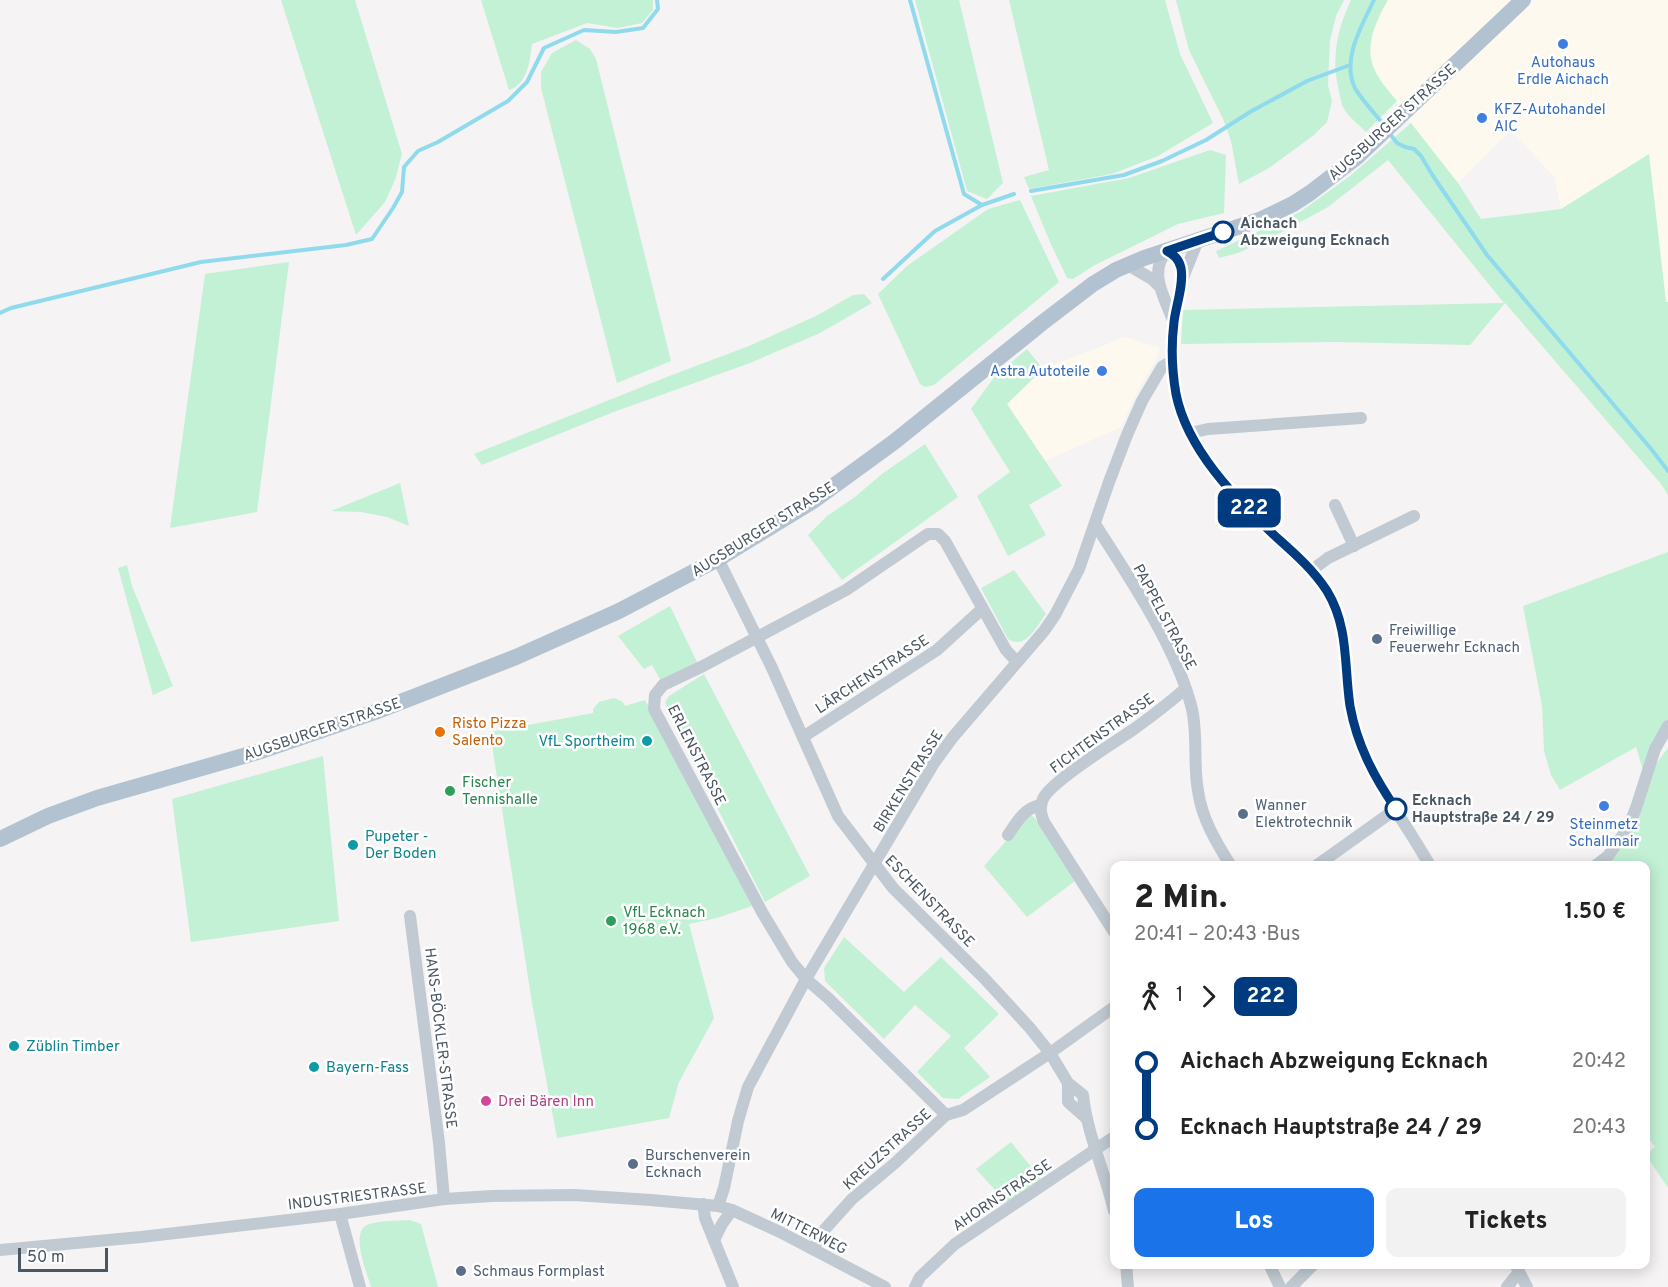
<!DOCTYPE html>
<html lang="de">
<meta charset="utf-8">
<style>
body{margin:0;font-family:Overpass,sans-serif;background:#f2f2f2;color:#222;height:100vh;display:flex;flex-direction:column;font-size:22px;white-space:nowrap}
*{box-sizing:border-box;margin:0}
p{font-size:20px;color:#767676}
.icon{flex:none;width:33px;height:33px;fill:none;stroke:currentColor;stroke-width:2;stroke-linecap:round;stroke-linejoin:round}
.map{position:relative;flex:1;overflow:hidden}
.sheet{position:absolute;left:1110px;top:861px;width:540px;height:408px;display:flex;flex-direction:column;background:#fff;border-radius:12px;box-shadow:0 3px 15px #0003}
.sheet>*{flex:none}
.badge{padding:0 12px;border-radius:9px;font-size:21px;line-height:39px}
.scale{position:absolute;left:18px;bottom:15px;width:90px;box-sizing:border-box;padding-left:6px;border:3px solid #4a5661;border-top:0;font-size:16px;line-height:21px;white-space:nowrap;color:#4a5661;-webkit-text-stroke:4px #fff;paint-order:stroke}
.map>.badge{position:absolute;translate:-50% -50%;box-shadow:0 0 0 3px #fff}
.legs{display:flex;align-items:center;gap:9px;height:66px;padding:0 24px;font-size:20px}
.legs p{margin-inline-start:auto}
.overview{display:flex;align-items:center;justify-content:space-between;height:102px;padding:0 24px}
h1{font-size:33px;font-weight:800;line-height:45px}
.primary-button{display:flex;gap:12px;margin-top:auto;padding:12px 24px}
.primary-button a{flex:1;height:69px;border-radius:12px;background:#1a73e8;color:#fff;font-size:24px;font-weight:800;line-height:69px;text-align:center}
.primary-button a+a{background:#f2f2f2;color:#222}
ul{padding:0 24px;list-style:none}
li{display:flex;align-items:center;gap:21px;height:66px;font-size:22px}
li i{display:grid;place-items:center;width:9px;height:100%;margin:0 8px;background:currentColor}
li i::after{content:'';width:15px;height:15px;margin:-8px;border:4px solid;border-radius:50%;background:#fff}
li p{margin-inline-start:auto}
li:first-child i{background:linear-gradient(#0000 50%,currentColor 0)}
li:last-child i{background:linear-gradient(currentColor 50%,#0000 0)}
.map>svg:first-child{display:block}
</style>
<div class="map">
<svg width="1668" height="1287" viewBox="0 0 1668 1287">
<rect width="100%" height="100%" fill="#f5f3f3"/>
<!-- commercial -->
<g fill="#fdf9ef">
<polygon points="1388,0 1668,0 1668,302 1666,302 1649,155 1561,209 1554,177 1511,130 1458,183 1411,123 1373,67 1370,49 1372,36 1384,8"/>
<polygon points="1125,337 1160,348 1156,360 1137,392 1121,427 1045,461 1007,404 1043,369"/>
</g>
<!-- green -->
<g fill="#c3f1d5">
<polygon points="281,0 355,0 402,154 395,180 385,202 356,235"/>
<path d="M481,0h172v10l-11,13 -24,5 -31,-5 -55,21c-2,16 -4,40 -23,46z"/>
<polygon points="915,0 959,0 1003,183 987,199 967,191"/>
<polygon points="1009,0 1165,0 1180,54 1213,123 1158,156 1112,174 1029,189 1024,177 1049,170"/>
<polygon points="1176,0 1344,0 1336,16 1330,40 1328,85 1332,101 1327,122 1314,135 1269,168 1239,184 1231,141 1223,119 1189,50"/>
<path d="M1351,0h37c-11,18 -23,44 -15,66 4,13 16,25 24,35l-31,31c-7,-7 -17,-15 -22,-23 -3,-5 -4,-13 -5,-18 -8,-33 -2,-61 12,-91z"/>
<polygon points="576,40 590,49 596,59 671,361 617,383 541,88 541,72 552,53"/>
<polygon points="1411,123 1458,183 1481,219 1561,209 1649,154 1666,302 1668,302 1668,495 1661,484 1505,303 1470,345 1336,342 1181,344 1183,310 1504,303 1388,160 1328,207 1269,239 1238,253 1219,258 1216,251 1300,212 1350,176"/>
<polygon points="1210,150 1226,155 1224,213 1178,224 1093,266 1073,279 1067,278 1050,242 1031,196 1129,178"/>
<polygon points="1020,200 1059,282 934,385 925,387 920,384 878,294 907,266 988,209"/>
<polygon points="289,262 257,512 170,528 205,274"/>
<polygon points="864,294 872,303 820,333 750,363 611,413 482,465 474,454 672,375 749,346 816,316 853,295"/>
<polygon points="1027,349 1043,369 1007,404 1062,486 1029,505 1046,535 1008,556 977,496 1010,472 971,409 995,376"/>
<polygon points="925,444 958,497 842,580 808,535 827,516 855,497 882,474"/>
<polygon points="400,483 409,526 387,517 361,512 331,511"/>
<polygon points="1668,552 1668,720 1656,736 1643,770 1636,747 1560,790 1551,775 1544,751 1542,706 1523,606"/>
<polygon points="127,565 132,586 173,686 153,695 118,568"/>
<path d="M1014,570l32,44c-10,13 -20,36 -38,25l-27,-51z"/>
<polygon points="670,606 697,662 661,681 652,665 644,669 618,636"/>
<polygon points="704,674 810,876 765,902 668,711 665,702 669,696"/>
<polygon points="614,698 623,702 625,706 645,700 692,787 752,906 717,918 689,924 714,1018 679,1082 669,1118 557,1138 532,1003 490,732 593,713 593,709 599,702"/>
<polygon points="1668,748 1668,1188 1646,1155 1655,1147 1646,1135 1646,866 1608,866 1621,848 1652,769"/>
<polygon points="323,756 339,921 191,942 172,799"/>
<polygon points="1029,815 1034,817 1039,823 1075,881 1027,917 984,866"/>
<polygon points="844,937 904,992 941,957 999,1014 964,1048 990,1077 958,1099 943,1098 917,1072 951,1036 915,1005 884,1039 825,981 824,968"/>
<polygon points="1011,1142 1041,1179 1007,1203 976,1169"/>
<path d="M410,1220l11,4 17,63h-67c-4,-14 -21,-54 -4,-62 11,-5 31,-4 43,-5z"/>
</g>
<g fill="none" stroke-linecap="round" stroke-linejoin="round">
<!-- stream -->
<g stroke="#90daee" stroke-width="4">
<polyline points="910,0 964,194 982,205"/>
<path d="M1374,0c-12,25 -33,60 -19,88 6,11 21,27 29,37"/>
<polyline points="1390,134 1397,143 1405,147 1414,149 1421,156 1433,176 1487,255 1652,450 1668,471"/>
<polyline points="1031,191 1124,175 1162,161 1206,140 1250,112 1307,81 1350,65"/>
<polyline points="883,279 935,231 982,205 1014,194"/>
<polyline points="0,313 11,308 201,262 346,245 372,239 393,208 402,192 404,167 418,151 438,142 508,101 527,82 544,48 584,30 616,32 643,28 658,9 657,0"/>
</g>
<!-- minor -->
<g stroke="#c1cad2" stroke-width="12">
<polyline points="1128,265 1152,279 1159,286"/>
<polyline points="1182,280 1198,240"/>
<path d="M1174,323c-8,-23 -27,-51 -7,-72 7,4 12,8 14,17 3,17 -4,36 -7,54 -4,31 -2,64 8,94 16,44 58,86 91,118 20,19 42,35 55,60 25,44 14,89 28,137 14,48 49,90 74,135"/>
<polyline points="1190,433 1208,429 1361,418"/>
<polyline points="1335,505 1354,546"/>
<path d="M1095,524c34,53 82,124 97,185 6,27 1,55 6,82 4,28 18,51 33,75"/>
<path d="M718,559l54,109 66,148 55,72 91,90 46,50 20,25 18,30 15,12c4,39 22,77 31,116"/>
<polyline points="1312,570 1328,558 1414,516"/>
<polyline points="803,737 937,650 982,609"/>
<path d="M1008,835c9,-13 16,-27 33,-30"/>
<polyline points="1316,866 1396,809"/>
<polyline points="1595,866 1608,856 1628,828 1636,808 1655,749 1668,726"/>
<polyline points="410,916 439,1143 444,1199"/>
<path d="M1114,932l-70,-110c-3,-8 -5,-14 -1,-23 7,-17 72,-57 91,-70 18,-13 35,-26 51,-40"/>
<polyline points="1068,1083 1068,1102 1085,1117"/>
<polyline points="946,1115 828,998 806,979 792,962 762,912 654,709 655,695 663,685 703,666 846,590 928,534 938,534 945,541 1006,650 1017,662"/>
<polyline points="703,1204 705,1218 733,1287"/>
<polyline points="718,1206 724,1188 738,1121 748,1087 806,979 934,763 953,737 1044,631 1055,615 1079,569 1109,482 1127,435 1142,401 1162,367 1172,361"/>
<polyline points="340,1214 360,1287"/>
<polyline points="714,1240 722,1224 732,1210"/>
<polyline points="813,1249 825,1229 852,1199 895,1163 946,1115 963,1110 1050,1053 1114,1007"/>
<polyline points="0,1250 141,1237 340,1214 444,1199 492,1196 574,1195 651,1200 718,1206 732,1210 780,1232 885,1287"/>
<polyline points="1126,1264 1128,1287"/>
<polyline points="1269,1264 1280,1287"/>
<polyline points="1515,1264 1527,1287"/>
<polyline points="915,1287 920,1277 955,1244 1114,1137"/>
<polyline points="1291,1287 1314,1264"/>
<polyline points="1507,1287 1519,1272"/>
</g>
<!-- major -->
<polyline stroke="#b3c2d1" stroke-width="16" points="0,839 48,816 97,798 261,751 375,712 516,657 619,611 718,559 813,501 894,442 1042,323 1093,284 1116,270 1144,258 1262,219 1293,204 1310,193 1357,157 1523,0"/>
</g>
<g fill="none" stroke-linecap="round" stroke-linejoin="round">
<defs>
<path id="line-1" d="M1223,232l-56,19c7,4 12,8 14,17 3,17 -5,37 -7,54 -3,24 -2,49 2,72 11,55 59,104 98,141 19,17 39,34 53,56 22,36 17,75 23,115 7,39 24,71 46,103"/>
</defs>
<!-- line-1 casing -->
<use href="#line-1" stroke="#fff" stroke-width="14"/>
<!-- line-1 -->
<use href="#line-1" stroke="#003b80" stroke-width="9"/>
</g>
<!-- markers -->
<g fill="#3f7fe0" stroke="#fff" stroke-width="2">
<circle cx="1563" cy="44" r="6"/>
<circle cx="1482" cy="118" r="6"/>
<circle cx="1102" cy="371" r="6"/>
<circle cx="1604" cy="806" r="6"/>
</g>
<g fill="#fff" stroke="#003b80" stroke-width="3">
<circle cx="1223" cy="232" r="10"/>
<circle cx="1396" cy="809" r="10"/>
</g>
<g fill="#5c6f8a" stroke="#fff" stroke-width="2">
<circle cx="1377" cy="639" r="6"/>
<circle cx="1243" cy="814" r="6"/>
<circle cx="633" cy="1164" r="6"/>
<circle cx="461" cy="1271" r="6"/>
</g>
<circle fill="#e8710a" stroke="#fff" stroke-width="2" cx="440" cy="732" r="6"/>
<g fill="#0f9aa8" stroke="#fff" stroke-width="2">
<circle cx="647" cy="741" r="6"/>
<circle cx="353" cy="845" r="6"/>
<circle cx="14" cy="1046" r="6"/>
<circle cx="314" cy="1067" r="6"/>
</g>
<g fill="#2e9e5b" stroke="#fff" stroke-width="2">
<circle cx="450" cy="791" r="6"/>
<circle cx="611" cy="921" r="6"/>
</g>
<circle fill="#d1479c" stroke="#fff" stroke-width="2" cx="486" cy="1101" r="6"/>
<g text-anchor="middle" stroke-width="5" stroke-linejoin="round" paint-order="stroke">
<!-- shop labels -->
<g font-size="15" fill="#366cbe" stroke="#fff">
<text x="1563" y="67">Autohaus<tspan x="1563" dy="17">Erdle Aichach</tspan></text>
<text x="1494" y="114" text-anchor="start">KFZ-Autohandel<tspan x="1494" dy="17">AIC</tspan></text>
<text x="1090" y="376" text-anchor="end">Astra Autoteile</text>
<text x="1604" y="829">Steinmetz<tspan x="1604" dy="17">Schallmair</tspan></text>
</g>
<!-- street labels -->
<g font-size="15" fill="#4a5661" stroke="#fff">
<text transform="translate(1392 122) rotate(-42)" y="5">AUGSBURGER STRASSE</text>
<text transform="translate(763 529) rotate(-32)" y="5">AUGSBURGER STRASSE</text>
<text transform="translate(1165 617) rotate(62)" y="5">PAPPELSTRASSE</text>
<text transform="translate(872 674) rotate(-33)" y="5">LÄRCHENSTRASSE</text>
<text transform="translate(322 729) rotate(-19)" y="5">AUGSBURGER STRASSE</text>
<text transform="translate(1102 733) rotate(-36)" y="5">FICHTENSTRASSE</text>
<text transform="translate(697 755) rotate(63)" y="5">ERLENSTRASSE</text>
<text transform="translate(908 781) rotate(-58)" y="5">BIRKENSTRASSE</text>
<text transform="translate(930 901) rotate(46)" y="5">ESCHENSTRASSE</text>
<text transform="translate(441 1038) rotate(83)" y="5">HANS-BÖCKLER-STRASSE</text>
<text transform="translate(887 1149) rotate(-42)" y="5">KREUZSTRASSE</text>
<text transform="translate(1002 1195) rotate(-34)" y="5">AHORNSTRASSE</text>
<text transform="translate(357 1196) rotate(-7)" y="5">INDUSTRIESTRASSE</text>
<text transform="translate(809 1231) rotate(27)" y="5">MITTERWEG</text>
</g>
<!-- stop labels -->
<g font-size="15" font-weight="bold" fill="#4a5661" stroke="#fff" text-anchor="start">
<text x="1240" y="228">Aichach<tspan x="1240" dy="17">Abzweigung Ecknach</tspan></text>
<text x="1412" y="805">Ecknach<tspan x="1412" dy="17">Hauptstraße 24 / 29</tspan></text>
</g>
<!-- service labels -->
<g font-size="15" fill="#4e5e75" stroke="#fff" text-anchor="start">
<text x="1389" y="635">Freiwillige<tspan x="1389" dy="17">Feuerwehr Ecknach</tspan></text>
<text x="1255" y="810">Wanner<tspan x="1255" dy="17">Elektrotechnik</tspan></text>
<text x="645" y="1160">Burschenverein<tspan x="645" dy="17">Ecknach</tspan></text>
<text x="473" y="1276">Schmaus Formplast</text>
</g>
<!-- food labels -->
<g font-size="15" fill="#c56008" stroke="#fff" text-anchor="start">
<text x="452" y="728">Risto Pizza<tspan x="452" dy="17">Salento</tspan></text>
</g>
<!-- culture labels -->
<g font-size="15" fill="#0d838f" stroke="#fff" text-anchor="start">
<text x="635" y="746" text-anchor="end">VfL Sportheim</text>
<text x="365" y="841">Pupeter -<tspan x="365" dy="17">Der Boden</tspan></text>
<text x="26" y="1051">Züblin Timber</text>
<text x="326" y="1072">Bayern-Fass</text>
</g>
<!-- leisure labels -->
<g font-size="15" fill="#27864d" stroke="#fff" text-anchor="start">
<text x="462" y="787">Fischer<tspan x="462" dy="17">Tennishalle</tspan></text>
<text x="623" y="917">VfL Ecknach<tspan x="623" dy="17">1968 e.V.</tspan></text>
</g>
<!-- hotel labels -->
<g font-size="15" fill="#b23c85" stroke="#fff" text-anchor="start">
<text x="498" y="1106">Drei Bären Inn</text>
</g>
</g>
</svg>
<div class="scale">50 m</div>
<b class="badge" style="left:1249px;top:508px;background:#003b80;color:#fff">222</b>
<section class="sheet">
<div class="overview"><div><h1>2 Min.</h1><p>20:41 – 20:43 · Bus</p></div><b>1.50 €</b></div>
<div class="legs"><svg class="icon" aria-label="walk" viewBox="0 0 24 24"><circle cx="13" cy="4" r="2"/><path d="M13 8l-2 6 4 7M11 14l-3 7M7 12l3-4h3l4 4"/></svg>1<svg class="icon" aria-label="forward" viewBox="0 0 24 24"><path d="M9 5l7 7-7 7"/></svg><b class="badge" style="background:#003b80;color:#fff">222</b></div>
<ul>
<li><i style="color:#003b80"></i><b>Aichach Abzweigung Ecknach</b><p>20:42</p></li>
<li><i style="color:#003b80"></i><b>Ecknach Hauptstraße 24 / 29</b><p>20:43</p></li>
</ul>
<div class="primary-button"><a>Los</a><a>Tickets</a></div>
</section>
</div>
